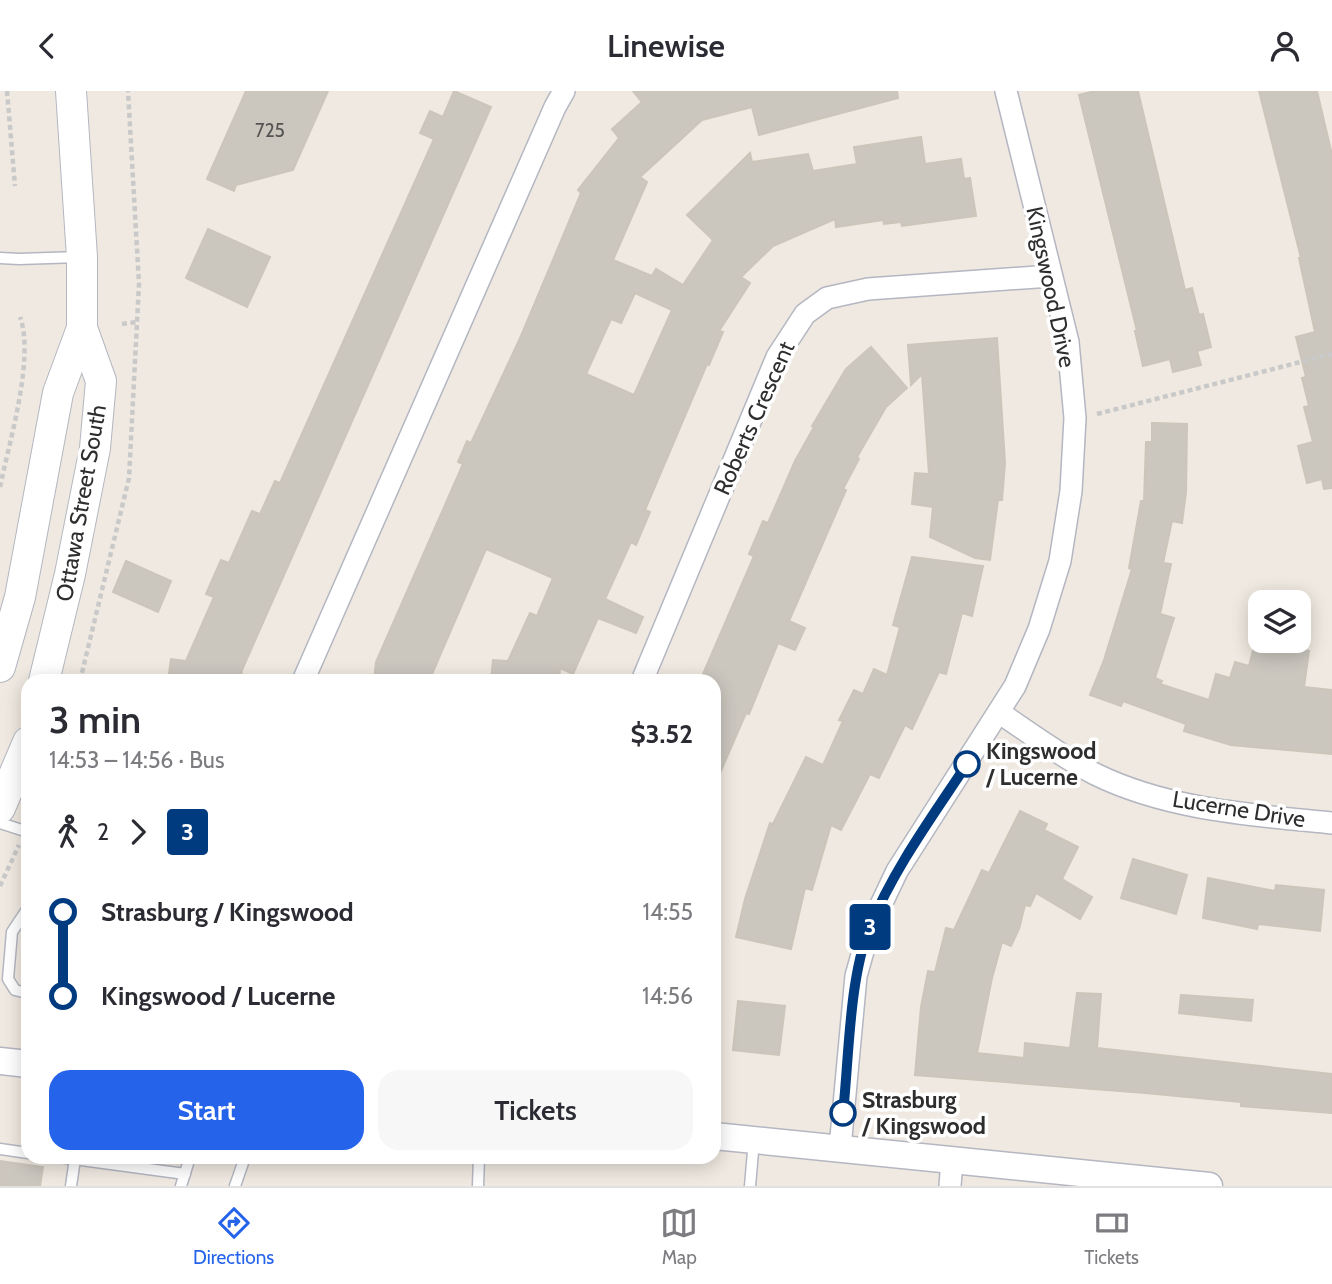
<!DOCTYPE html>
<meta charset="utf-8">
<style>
body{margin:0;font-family:Cabin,sans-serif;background:#f7f7f7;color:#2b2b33;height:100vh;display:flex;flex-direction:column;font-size:26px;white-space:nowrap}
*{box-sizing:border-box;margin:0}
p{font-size:23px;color:#7c7c81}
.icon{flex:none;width:38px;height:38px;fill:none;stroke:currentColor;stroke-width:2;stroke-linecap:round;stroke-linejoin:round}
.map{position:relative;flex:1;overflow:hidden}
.drawer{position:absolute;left:21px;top:583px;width:700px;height:490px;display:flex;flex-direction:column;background:#fff;border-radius:21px;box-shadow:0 4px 18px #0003}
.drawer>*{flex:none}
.badge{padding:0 14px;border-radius:5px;font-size:24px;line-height:46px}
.controls{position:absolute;left:1248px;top:499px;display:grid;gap:14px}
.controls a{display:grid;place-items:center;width:63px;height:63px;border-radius:14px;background:#fff;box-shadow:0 4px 18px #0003;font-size:35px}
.map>.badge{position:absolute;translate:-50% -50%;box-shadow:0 0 0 4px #fff}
.legs{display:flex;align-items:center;gap:10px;height:77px;padding:0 28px;font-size:23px}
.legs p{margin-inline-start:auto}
.head{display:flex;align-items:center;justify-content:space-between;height:119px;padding:0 28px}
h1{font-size:38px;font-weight:600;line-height:52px}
.primary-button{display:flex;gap:14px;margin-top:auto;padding:14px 28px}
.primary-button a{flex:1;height:80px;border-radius:21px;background:#2563eb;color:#fff;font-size:28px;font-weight:600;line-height:80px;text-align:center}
.primary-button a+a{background:#f7f7f7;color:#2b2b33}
ul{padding:0 28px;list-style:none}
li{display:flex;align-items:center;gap:24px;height:84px;font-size:26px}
li i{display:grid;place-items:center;width:10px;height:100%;margin:0 9px;background:currentColor}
li i::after{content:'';width:18px;height:18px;margin:-9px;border:5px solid;border-radius:50%;background:#fff}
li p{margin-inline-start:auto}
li:first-child i{background:linear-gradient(#0000 50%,currentColor 0)}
li:last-child i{background:linear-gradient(currentColor 50%,#0000 0)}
header{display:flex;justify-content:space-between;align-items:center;height:91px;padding:0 28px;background:#fff;font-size:32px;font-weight:600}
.menu{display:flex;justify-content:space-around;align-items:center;height:98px;border-top:2px solid #e1e1e2;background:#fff;font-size:19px;color:#7c7c81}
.menu a{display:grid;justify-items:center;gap:4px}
.menu .on{color:#2563eb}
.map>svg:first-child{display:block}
</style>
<header><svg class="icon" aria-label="back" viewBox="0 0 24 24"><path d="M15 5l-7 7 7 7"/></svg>Linewise<svg class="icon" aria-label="person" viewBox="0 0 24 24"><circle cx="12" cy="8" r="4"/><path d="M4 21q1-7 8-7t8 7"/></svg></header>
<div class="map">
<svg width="1332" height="1095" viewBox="0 0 1332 1095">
<rect width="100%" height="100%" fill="#efe9e1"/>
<!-- building -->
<g fill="#cbc7bf" stroke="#cbc5ba" stroke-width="2" fill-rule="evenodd">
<polygon points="246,0 328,0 293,79 236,94 234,100 207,88"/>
<polygon points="454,0 491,16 242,579 240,590 168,590 171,568 186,570 214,506 206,503 221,469 229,472 252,420 260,423 275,390 280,392 434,48 420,42 430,20 443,26"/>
<path d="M633,0h264l1,7 -139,37 -7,-28 -50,13 -62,57 7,5 -34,78 39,16 4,-7 27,16 30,-45 -26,-25 63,-62 2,9 56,-8 5,17 44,-7 -3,-17 67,-10 4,27 36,-5 3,20 6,-1 6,38 -74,10 -1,-4 -17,2 -1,-4 -47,7 -1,-8 -62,27 -32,31 9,6 -31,48 4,1 -14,33 -2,-1 -62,146 5,2 -14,33 -5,-3 -26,57 38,18 -7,16 -38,-15 -25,56 -13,-6 -1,13h-68l2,-21 15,1 22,-48 7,3 16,-38 -67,-29 -57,132h-55l2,-19 87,-198 -5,-2 9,-21 4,2 50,-107 60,-143 -3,-3 41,-52 -7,-9 30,-27zM635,202l37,17 -38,85 -48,-21 25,-55 10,4z"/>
<polygon points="1095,0 1138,0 1185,199 1192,197 1199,224 1203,223 1211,256 1197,260 1201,274 1173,281 1170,268 1143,275 1135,240 1137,240 1079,4"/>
<polygon points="1259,0 1317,0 1332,64 1332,397 1324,398 1322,388 1307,392 1298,355 1313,351 1304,316 1309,315 1302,287 1306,286 1296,246 1315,241 1299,167 1301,167"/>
<polygon points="208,138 270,166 247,216 186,187"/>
<polygon points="997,247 1005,372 1002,409 998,409 990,469 975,467 930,446 933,416 912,413 915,382 929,383 922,283 911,294 908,254"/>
<polygon points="871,256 907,297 886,316 857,366 859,368 843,398 846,399 789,530 805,537 795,559 778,552 749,623 746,622 714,696 714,590 700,590 754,465 749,463 763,430 768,432 795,370 814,336 812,335 846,278"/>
<polygon points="1152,332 1187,333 1186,401 1182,432 1172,430 1163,472 1171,473 1160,523 1174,527 1155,587 1162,590 1160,593 1209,609 1216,583 1230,587 1235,571 1249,575 1257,544 1260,545 1260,550 1276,550 1309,560 1304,596 1332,599 1332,663 1231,654 1184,640 1186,633 1123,610 1121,615 1090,604 1104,569 1132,478 1129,477 1141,410 1144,410 1146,351 1152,351"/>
<polygon points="912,466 983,475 972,525 962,522 946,583 939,581 912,638 905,634 879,687 870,683 841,739 831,734 812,799 805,797 791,858 736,846 745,808 770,732 773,733 806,666 823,674 843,630 839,629 854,599 863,603 874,578 887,584 900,536 893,534"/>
<polygon points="126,470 171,490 158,521 113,501"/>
<polygon points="1020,720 1047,733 1044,739 1078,756 1062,788 1092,806 1080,828 1036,802 1030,815 1025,814 1019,838 1011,855 1002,851 992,887 977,962 1024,967 1025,952 1070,957 1077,902 1101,903 1097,957 1332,983 1332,1022 1241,1015 1241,1011 1145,1002 915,984 921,916 928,880 935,881 946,837 954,839 982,779 989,782"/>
<polygon points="1133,768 1187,784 1176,823 1121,807"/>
<polygon points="1208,787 1275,800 1276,794 1324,799 1320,840 1258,833 1257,838 1203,827"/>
<polygon points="1181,904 1253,909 1251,930 1179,922"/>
<polygon points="738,910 785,915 779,964 733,959"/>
<polygon points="0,1070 43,1076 40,1095 0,1095"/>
</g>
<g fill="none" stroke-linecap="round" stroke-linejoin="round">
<defs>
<g id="service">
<polyline points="0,167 19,168 79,166"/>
<polyline points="0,732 28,741"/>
<polyline points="27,902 15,899 8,888 12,841 28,817"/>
<polyline points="0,1058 28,1062"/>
<polyline points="59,1066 185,1083"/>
<polyline points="71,1095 75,1068"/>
<polyline points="181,1095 190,1066"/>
<polyline points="235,1095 245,1066"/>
<polyline points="478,1095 479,1066"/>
<polyline points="750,1095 754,1049"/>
</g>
<g id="minor">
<polyline points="303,590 555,16 564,0"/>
<polyline points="642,590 777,266 805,223 827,207 868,198 1051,185"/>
<path d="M1000,622c31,21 62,44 95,61 73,36 158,41 237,49"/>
<polyline points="840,1057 856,885 869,839 897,780 1015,595 1039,538 1060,470 1071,400 1075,327 1068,251 1006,0"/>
<polyline points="950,1095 952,1069"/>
</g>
<g id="tertiary">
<polyline points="0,970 28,973"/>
<polyline points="714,1045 1209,1095"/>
</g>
<g id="secondary">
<polyline points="0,576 20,506 58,302 82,237 82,166 71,0"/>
<polyline points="44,590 70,483 95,357 101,290 82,237"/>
<polyline points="0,717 28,651"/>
</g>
</defs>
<!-- service casing -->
<use href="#service" stroke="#b4b7c1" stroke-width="13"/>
<!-- minor casing -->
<use href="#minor" stroke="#b4b7c1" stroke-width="24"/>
<!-- tertiary casing -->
<use href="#tertiary" stroke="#b4b7c1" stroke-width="29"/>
<!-- secondary casing -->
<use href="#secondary" stroke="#b4b7c1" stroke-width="32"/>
<!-- path -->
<g stroke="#c9c9c9" stroke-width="4.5" stroke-dasharray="5 3.5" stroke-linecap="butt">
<polyline points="7,0 15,95"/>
<polyline points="122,233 137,231"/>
<polyline points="1097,323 1332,263"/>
<path d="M0,396c9,-44 35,-129 20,-170"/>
<polyline points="80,590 129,387 139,193 128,0"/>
<polyline points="0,795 19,754"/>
</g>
<!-- service -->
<use href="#service" stroke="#fff" stroke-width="10"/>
<!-- minor -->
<use href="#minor" stroke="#fff" stroke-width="21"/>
<!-- tertiary -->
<use href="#tertiary" stroke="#fff" stroke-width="26"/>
<!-- secondary -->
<use href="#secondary" stroke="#fff" stroke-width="30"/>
</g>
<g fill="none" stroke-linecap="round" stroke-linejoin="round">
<defs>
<path id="line-1" d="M843,1022c6,-55 6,-133 26,-184 24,-59 63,-112 98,-165"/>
</defs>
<!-- line-1 casing -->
<use href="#line-1" stroke="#fff" stroke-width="16"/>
<!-- line-1 -->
<use href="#line-1" stroke="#003b80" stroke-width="10"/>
</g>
<!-- markers -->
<g fill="#fff" stroke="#003b80" stroke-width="3.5">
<circle cx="967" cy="673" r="12"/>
<circle cx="843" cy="1022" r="12"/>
</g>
<g text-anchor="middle" stroke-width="7" stroke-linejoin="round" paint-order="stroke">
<!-- number labels -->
<g font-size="19" fill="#555452">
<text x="270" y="46">725</text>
</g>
<!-- street labels -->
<g font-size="23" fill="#2e2e2e" stroke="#fff">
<text transform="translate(1051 196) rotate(78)" y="8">Kingswood Drive</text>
<text transform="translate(754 327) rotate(-66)" y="8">Roberts Crescent</text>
<text transform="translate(81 412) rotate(-80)" y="8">Ottawa Street South</text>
<text transform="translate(1239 718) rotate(9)" y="8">Lucerne Drive</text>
</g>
<!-- stop labels -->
<g font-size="23" font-weight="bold" fill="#2e2e2e" stroke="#fff" text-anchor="start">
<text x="986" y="668">Kingswood<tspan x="986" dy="26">/ Lucerne</tspan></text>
<text x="862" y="1017">Strasburg<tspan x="862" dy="26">/ Kingswood</tspan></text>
</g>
</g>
</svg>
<div class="controls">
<a><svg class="icon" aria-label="layers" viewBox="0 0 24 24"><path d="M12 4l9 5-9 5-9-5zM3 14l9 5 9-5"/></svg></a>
</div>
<b class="badge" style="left:870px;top:836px;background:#003b80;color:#fff">3</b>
<section class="drawer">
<div class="head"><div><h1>3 min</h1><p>14:53 – 14:56 · Bus</p></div><b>$3.52</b></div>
<div class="legs"><svg class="icon" aria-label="walk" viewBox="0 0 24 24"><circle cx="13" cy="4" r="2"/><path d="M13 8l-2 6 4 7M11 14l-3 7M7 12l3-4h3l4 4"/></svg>2<svg class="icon" aria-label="forward" viewBox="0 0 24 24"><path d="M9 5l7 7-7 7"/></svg><b class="badge" style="background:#003b80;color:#fff">3</b></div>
<ul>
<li><i style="color:#003b80"></i><b>Strasburg / Kingswood</b><p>14:55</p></li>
<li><i style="color:#003b80"></i><b>Kingswood / Lucerne</b><p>14:56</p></li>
</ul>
<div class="primary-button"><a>Start</a><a>Tickets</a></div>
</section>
</div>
<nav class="menu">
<a class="on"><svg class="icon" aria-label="directions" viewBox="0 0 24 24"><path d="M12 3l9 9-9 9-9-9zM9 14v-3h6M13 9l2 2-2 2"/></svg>Directions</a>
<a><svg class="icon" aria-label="map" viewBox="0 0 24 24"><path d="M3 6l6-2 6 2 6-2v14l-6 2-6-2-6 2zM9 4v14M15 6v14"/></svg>Map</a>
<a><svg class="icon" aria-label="tickets" viewBox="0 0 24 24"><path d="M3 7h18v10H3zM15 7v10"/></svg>Tickets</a>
</nav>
